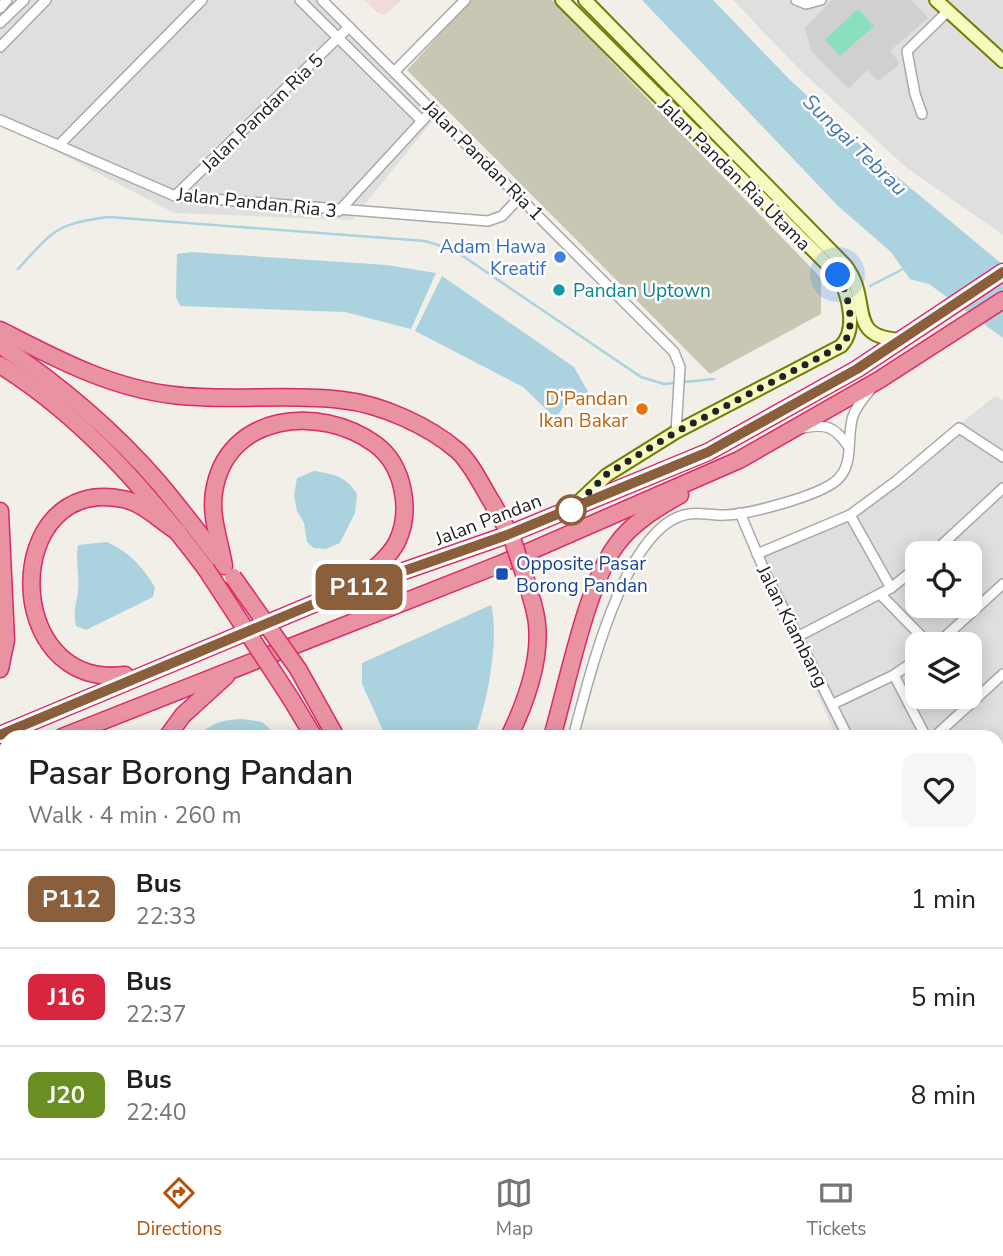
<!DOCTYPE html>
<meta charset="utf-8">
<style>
body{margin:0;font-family:"Nunito Sans",sans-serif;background:#f6f6f6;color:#202124;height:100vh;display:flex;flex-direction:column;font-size:26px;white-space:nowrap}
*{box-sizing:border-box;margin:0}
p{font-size:23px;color:#757577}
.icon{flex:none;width:38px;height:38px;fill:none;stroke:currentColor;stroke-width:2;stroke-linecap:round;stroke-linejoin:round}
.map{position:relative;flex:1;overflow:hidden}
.sheet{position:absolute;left:0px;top:730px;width:1004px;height:429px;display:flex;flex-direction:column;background:#fff;border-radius:21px 21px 0 0;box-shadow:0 4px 18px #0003}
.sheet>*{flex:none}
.badge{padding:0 14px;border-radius:10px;font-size:24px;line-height:46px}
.buttons{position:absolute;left:905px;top:541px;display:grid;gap:14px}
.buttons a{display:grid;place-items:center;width:77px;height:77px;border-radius:14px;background:#fff;box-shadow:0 4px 18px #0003;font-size:35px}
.you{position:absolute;width:35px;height:35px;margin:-18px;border:5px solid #fff;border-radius:50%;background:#1a73e8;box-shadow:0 0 0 10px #1a73e833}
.map>.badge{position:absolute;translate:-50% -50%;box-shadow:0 0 0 4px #fff}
.round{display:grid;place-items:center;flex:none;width:74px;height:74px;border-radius:14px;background:#f6f6f6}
.overview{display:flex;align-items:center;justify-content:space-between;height:119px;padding:0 28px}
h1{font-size:33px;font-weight:600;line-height:52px}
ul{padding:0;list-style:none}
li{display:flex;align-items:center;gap:21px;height:98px;padding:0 28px;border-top:2px solid #e0e0e0}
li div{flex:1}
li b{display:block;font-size:26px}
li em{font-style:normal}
li .badge{min-width:77px;font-weight:700;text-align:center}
.tabs{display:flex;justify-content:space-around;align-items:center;height:98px;border-top:2px solid #e0e0e0;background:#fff;font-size:19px;color:#757577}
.tabs a{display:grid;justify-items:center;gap:4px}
.tabs .on{color:#b45309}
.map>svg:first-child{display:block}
</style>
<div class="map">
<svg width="1003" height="1158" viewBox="0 0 1003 1158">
<rect width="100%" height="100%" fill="#f2efe9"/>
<!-- residential -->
<g fill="#e0dfdf" fill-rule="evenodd">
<polygon points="8,0 321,0 437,115 352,220 174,213 0,122 0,8"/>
<polygon points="733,0 1003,0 1003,235 907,168 799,69"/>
<path d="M995,396l8,4v634l-5,13v-310h-161l-86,-186 106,-44zM917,553h53v53h-53zM917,644h53v52h-53z"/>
</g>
<!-- commercial -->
<polygon fill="#f2dad9" points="364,0 402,0 384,15 378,13"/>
<!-- religious -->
<polygon fill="#d0d0d0" points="832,0 911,0 928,18 890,51 899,62 898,66 878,81 867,70 849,89 811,51 805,28"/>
<!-- construction -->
<polygon fill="#c7c7b4" points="471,0 552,0 821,278 821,314 710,374 407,70"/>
<!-- pitch -->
<polygon fill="#88e0be" points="858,9 874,26 840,56 825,40"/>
<!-- water -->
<g fill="#aad3df">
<polygon points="642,0 713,0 789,79 871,155 1003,265 1003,338 929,284 910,279 891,252 838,206"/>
<polygon points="191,252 387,265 436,273 411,329 345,312 180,306 176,297 177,254"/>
<polygon points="442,276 574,367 591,397 568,400 558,415 552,415 523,387 415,331"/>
<path d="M314,471c20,3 33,6 43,23l-2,19 -15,30 -14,6 -12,-1 -7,-6 -3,-19 -7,-12 -3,-16 3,-17z"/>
<path d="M107,542c23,11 35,24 48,45l-2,10 -67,33 -10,-4c-3,-15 0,-21 2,-35 2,-15 -3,-30 0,-46z"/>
<path d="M491,605c9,31 -4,102 -17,132h-88l-24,-53v-21z"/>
<path d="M242,719l20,3 17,15h-81c12,-15 27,-17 44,-18z"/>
<polygon points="1003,1070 1003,1158 963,1158 965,1152 998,1152 998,1077"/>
</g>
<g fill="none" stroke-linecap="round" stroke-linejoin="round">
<!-- stream -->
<g stroke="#aad3df" stroke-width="2.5">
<path d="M18,269c35,-38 38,-46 91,-52l316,24 29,9 187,127 23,7 50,-5"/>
<polyline points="870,286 903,269"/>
</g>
<defs>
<g id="street">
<polyline points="300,0 422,121"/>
<polyline points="322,0 674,352 680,367 676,432"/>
<polyline points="796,0 806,4 821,0"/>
<polyline points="0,8 7,0"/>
<polyline points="0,23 24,0"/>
<polyline points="0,47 46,0"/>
<polyline points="394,72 465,0"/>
<polyline points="922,114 915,94 907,51 948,11"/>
<polyline points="0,120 175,196 488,221 502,216 520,197"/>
<polyline points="59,145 202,0"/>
<polyline points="175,196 349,27"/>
<polyline points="339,211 433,109"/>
<path d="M803,428c23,-5 32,-1 45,18"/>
<polyline points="740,513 765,572 848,737"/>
<polyline points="850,515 891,588"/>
<polyline points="933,553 1003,488"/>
<polyline points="757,554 850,515 896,481 959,428 1003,457"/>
<polyline points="880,594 929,644"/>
<polyline points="799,636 891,588 917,567"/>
<polyline points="937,644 1003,584"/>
<polyline points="894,675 926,737"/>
<polyline points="833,704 894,675 917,659"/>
<path d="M573,737c15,-54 51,-214 116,-223 12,-2 25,2 37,1 24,-1 93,-19 111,-35 18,-16 9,-43 16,-64 4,-11 11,-19 18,-27"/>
<polyline points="934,737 1003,674"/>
<polyline points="998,769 1003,764"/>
<polyline points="998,864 1003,860"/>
<polyline points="0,905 4,903"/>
<polyline points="998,941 1003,939"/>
<polyline points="0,990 7,987"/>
<polyline points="0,1071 7,1067"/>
<polyline points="0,1143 7,1148"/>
<polyline points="12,1152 21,1158"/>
</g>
<g id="secondary">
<path d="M562,0l276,275c10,19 20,54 3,71l-165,86 -69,43 -32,30"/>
<path d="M585,0l260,265c29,37 -2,73 58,75"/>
<polyline points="936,0 1003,61"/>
</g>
<g id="highway">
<path d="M0,330c55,28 110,58 173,65 56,7 114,-2 169,5 39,4 87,26 116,51 14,13 25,37 35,53"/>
<path d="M0,345c57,38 114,86 159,138 22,26 43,54 64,81"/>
<path d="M0,365c82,51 148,127 206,204"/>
<polyline points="0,511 6,640 0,669"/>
<path d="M224,566c-4,-25 -14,-49 -10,-74 12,-79 106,-88 161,-48 29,21 37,67 22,98 -9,17 -26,30 -42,40"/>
<path d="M125,675c-125,16 -124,-201 -2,-176 21,4 37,22 55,33"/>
<polyline points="291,699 314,737"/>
<polyline points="0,735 335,595 507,535 708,452 857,369 1003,272"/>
<polyline points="62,737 503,563 739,460 879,380 1003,300"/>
<polyline points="167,737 183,715 226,676"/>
<path d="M509,737c16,-33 32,-76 28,-113 -1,-13 -6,-26 -9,-38"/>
<path d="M552,737c15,-51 35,-154 65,-193 15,-21 40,-36 63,-49"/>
<polyline points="0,762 7,759"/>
<polyline points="0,786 7,787"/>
<polyline points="499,1152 502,1158"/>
<polyline points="527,1152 530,1158"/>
</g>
</defs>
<!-- street casing -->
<use href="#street" stroke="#a9a9a9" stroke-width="12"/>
<!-- secondary casing -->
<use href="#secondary" stroke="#707d05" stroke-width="16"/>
<!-- highway casing -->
<use href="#highway" stroke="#dc2a67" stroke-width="19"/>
<!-- street -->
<use href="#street" stroke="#fff" stroke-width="9"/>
<!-- secondary -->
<use href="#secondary" stroke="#f7fabf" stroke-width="12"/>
<!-- highway -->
<use href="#highway" stroke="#e892a2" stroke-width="16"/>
<defs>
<g id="highway-bridge">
<polyline points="493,504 512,538 528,586"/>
<polyline points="206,569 291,699"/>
<polyline points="233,577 298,669 336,737"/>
</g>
</defs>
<!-- highway-bridge casing -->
<use href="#highway-bridge" stroke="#dc2a67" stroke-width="19" stroke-linecap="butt"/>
<!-- highway-bridge -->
<use href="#highway-bridge" stroke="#e892a2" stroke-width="16"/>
</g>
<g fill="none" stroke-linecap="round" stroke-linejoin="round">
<defs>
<polyline id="line" points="0,735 335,595 507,535 708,452 857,369 1003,272"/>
</defs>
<!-- line casing -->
<use href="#line" stroke="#fff" stroke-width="16"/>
<!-- line -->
<use href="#line" stroke="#8b5e3c" stroke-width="10"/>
<!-- walk -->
<path stroke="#222" stroke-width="7" stroke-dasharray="0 12.6" d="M571,510l36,-36 69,-42 165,-86c17,-16 7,-52 -3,-71"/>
</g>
<!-- markers -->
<circle fill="#3f7fe0" stroke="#fff" stroke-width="2.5" cx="560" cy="257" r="7"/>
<circle fill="#0f9aa8" stroke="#fff" stroke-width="2.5" cx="559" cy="290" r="7"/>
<circle fill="#e8710a" stroke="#fff" stroke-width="2.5" cx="642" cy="409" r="7"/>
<circle fill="#fff" stroke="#8b5e3c" stroke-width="3.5" cx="571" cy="510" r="14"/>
<rect fill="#1a4fb4" stroke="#fff" stroke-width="2.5" x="495" y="567" width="14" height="14" rx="3.5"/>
<g text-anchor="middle" stroke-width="5" stroke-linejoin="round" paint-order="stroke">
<!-- street labels -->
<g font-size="19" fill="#222" stroke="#fff">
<text transform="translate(262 112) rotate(-44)" y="7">Jalan Pandan Ria 5</text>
<text transform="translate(484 160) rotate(45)" y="7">Jalan Pandan Ria 1</text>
<text transform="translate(735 174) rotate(45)" y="7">Jalan Pandan Ria Utama</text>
<text transform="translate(257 202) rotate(6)" y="7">Jalan Pandan Ria 3</text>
<text transform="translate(488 519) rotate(-21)" y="7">Jalan Pandan</text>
<text transform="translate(793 626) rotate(63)" y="7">Jalan Kiambang</text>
</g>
<!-- shop labels -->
<g font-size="19" fill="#366cbe" stroke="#fff" text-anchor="end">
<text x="546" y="253">Adam Hawa<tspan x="546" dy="22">Kreatif</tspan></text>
</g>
<!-- culture labels -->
<g font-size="19" fill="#0d838f" stroke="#fff" text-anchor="start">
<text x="573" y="297">Pandan Uptown</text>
</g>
<!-- food labels -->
<g font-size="19" fill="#c56008" stroke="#fff" text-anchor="end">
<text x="628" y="405">D'Pandan<tspan x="628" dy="22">Ikan Bakar</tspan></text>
</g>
<!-- transit labels -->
<g font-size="19" fill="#164399" stroke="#fff" text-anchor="start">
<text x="516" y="570">Opposite Pasar<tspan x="516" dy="22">Borong Pandan</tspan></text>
</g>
<!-- water labels -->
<g font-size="21" font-style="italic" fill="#4a7aab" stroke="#fff">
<text transform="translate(855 145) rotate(44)" y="7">Sungai Tebrau</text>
</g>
</g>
</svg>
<div class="buttons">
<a><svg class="icon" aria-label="locate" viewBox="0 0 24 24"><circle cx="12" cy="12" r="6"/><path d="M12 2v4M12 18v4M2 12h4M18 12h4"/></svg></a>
<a><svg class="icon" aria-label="layers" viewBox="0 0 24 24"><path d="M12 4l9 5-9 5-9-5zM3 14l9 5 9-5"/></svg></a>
</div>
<div class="you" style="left:838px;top:275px"></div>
<b class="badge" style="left:359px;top:587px;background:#8b5e3c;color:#fff">P112</b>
<section class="sheet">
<div class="overview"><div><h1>Pasar Borong Pandan</h1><p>Walk · 4 min · 260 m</p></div><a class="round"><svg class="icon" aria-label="heart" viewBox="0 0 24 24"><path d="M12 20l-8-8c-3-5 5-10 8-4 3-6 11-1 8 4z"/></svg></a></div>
<ul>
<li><span class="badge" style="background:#8b5e3c;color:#fff">P112</span><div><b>Bus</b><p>22:33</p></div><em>1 min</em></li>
<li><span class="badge" style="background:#d7263d;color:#fff">J16</span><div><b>Bus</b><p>22:37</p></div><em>5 min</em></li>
<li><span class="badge" style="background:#6b8e23;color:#fff">J20</span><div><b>Bus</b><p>22:40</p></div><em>8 min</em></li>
</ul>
</section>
</div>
<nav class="tabs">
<a class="on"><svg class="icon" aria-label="directions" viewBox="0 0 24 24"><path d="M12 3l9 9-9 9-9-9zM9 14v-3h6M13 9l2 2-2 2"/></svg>Directions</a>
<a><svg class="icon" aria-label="map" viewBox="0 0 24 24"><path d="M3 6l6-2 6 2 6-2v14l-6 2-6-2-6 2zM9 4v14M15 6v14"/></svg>Map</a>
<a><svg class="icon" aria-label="tickets" viewBox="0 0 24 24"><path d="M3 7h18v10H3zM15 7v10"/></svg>Tickets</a>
</nav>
